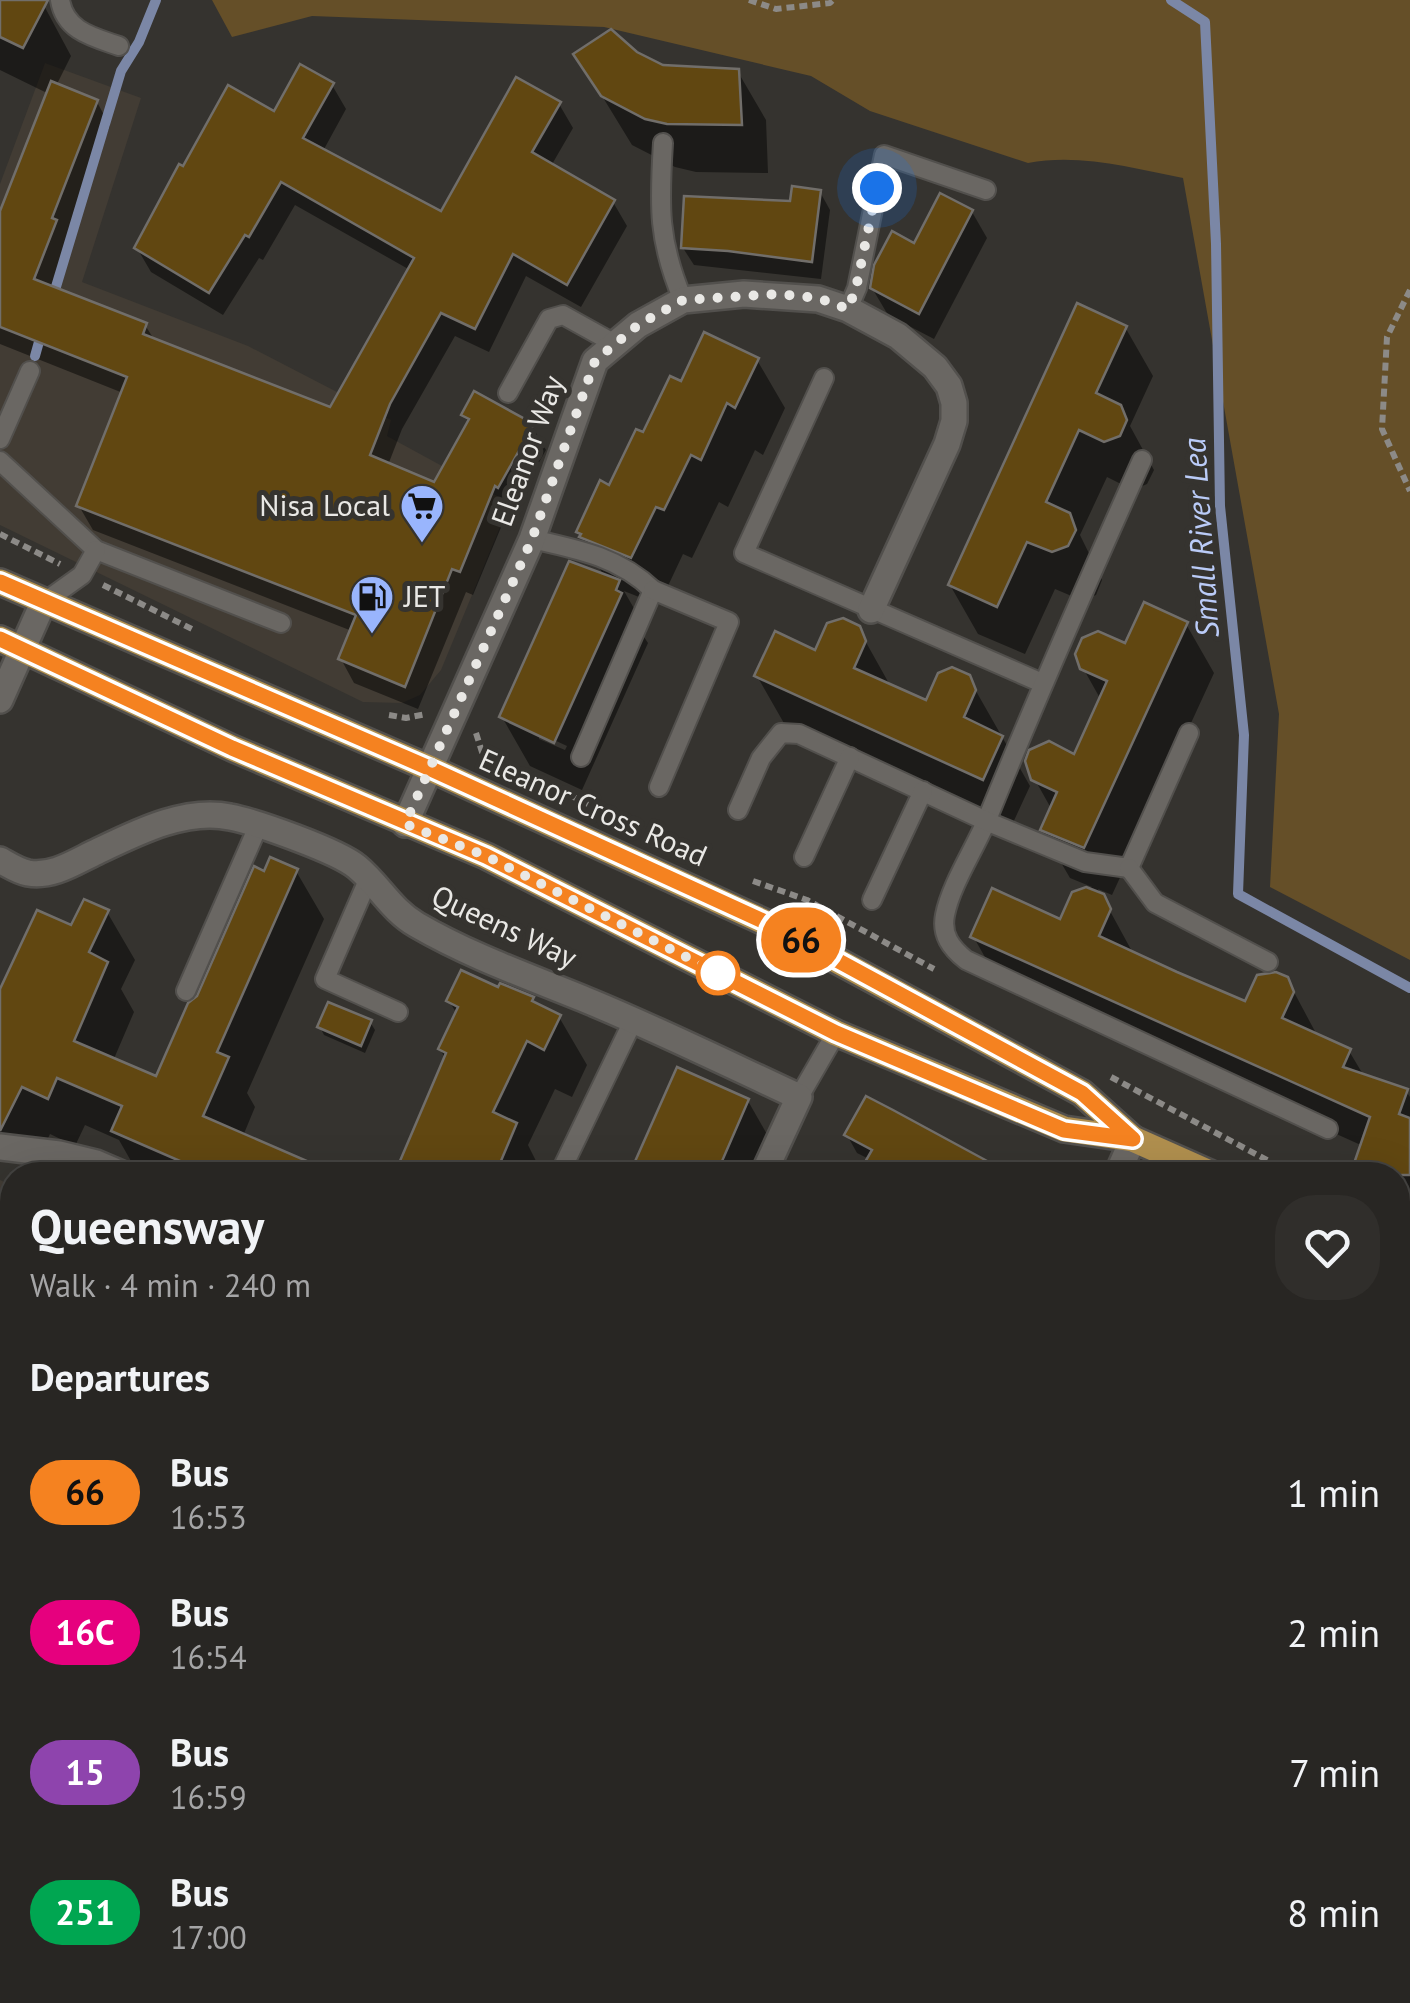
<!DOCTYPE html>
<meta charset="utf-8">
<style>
body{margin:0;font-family:"PT Sans",sans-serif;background:#302e2b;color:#f1f3f6;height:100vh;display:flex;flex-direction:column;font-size:38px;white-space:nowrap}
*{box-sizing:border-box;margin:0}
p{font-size:32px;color:#a5a5a6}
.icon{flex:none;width:55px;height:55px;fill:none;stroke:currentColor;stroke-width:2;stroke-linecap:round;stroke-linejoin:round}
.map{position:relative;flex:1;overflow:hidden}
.side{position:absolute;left:0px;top:1162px;width:1410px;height:842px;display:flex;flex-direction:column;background:#282623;border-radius:40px 40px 0 0;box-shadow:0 10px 40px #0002,0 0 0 2px #444341}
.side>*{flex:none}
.badge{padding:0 20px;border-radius:32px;font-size:35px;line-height:65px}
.you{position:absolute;width:50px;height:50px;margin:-25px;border:8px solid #fff;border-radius:50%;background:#1a73e8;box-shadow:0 0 0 15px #1a73e833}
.map>.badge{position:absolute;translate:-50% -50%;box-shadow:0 0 0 5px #fff}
h2{padding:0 30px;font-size:38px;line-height:90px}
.round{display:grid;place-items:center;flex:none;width:105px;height:105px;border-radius:40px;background:#302e2b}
.summary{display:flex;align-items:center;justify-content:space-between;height:170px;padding:0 30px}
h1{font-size:48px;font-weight:700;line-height:75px}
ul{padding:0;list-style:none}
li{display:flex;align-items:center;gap:30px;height:140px;padding:0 30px}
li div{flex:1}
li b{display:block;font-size:38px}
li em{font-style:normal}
li .badge{min-width:110px;font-weight:700;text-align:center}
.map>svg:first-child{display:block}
</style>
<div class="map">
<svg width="1410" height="2003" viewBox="0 0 1410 2003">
<rect width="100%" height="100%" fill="#35332f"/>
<!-- built -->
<g fill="#423c34">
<polygon points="45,63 141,98 82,282 248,346 391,420 387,436 510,503 441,670 420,695 402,703 363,702 0,525 0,184"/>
<polygon points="0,1180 12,1186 12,1793 0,1791"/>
</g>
<!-- green -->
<path fill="#654f28" d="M212,0h1198v960l-140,-73 9,-173 -96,-536c-50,-10 -104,-25 -155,-15l-158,-52 -59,-35 -207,-49 -292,-11 -80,21z"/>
<!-- shadow -->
<g fill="#0007" fill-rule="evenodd">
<polygon points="0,0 41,0 71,56 56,86 97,102 110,126 66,239 69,246 52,289 145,325 155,341 331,410 410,270 295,205 263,260 259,258 223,315 151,272 137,248 184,169 275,114 332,85 346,109 323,151 442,214 559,104 573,128 551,166 613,202 627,226 581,307 526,276 489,352 455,336 402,429 388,465 435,485 469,423 464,415 532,426 546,450 512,510 509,508 473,595 466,592 418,709 354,683 341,659 352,631 93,530 79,506 123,393 0,344 0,218 49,94 0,70"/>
<polygon points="635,54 663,67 738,72 766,120 768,173 696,172 675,167 632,145 577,55"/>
<polygon points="820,192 830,210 821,279 694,265 683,248"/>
<polygon points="972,212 987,238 934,339 888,315 872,288 915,247"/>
<polygon points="1125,327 1153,376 1130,426 1154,470 1147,484 1133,490 1107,477 1080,535 1102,580 1096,595 1081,600 1055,589 1025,654 978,634 950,585"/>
<path d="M757,360l28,48 -22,47 -8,-5 -27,57 -9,-5 -27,56 -9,-4 -24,51 -35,-14 23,40 -3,6 4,6 -66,147 -52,-24 -28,-49 103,-139 -26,-47 103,-146zM539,733l28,13 -2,4 -26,-11z"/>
<polygon points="1186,624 1214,673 1112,895 1098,889 1134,955 1246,1005 1287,979 1318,1037 1349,1051 1364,1076 1406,1091 1410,1097 1410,1238 1398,1233 1398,1175 1353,1175 1363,1146 999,982 973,936 1061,922 1074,894 1092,887 1070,878 1042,830 1052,810 1034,778 1075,757 1101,700 1083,668 1126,646"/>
<polygon points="858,628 891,687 927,703 968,677 1030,786 1011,827 785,725 757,676 817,653"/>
<polygon points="296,871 324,919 247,1093 255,1107 243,1136 333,1175 139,1175 119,1140 85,1125 75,1146 50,1134 41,1153 0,1134 0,995 72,929 107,912 135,960 121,989 134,1012 113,1061 157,1079 265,874"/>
<polygon points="532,999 535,1004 559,1017 587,1065 572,1097 555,1089 528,1145 543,1175 411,1175 446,1060 440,1049 457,1014 449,1001"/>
<polygon points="370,1022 375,1030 365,1053 324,1035 320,1027"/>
<polygon points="748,1101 776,1150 764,1175 632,1175"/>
<polygon points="847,1135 1007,1175 874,1175 867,1162 869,1159 857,1153"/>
<polygon points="1410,1814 1410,1975 1404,1991 1410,2003 1356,2003 1360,1992 1398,1992 1398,1849"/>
<polygon points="0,1973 12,1980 12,1992 24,1992 30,2003 0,2003"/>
<polygon points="167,1992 207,1992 213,2003 161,2003"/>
<polygon points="364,1992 447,1992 439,2003 356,2003"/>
<polygon points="501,1992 556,1992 570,2003 493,2003"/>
<polygon points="694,1992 744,1992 739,2003 690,2003"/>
<polygon points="896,1992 958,1992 965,2003 891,2003"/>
<polygon points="1127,1992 1154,1992 1150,2002"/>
</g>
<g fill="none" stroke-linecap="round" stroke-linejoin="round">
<!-- stream -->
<g stroke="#7b87a6" stroke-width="10">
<polyline points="1171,0 1205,22 1216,244 1220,506 1244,735 1238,894 1410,988"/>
<polyline points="52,300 121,71 139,42 156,0"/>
<polyline points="35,356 42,331"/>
<polyline points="1398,1395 1410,1379"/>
<polyline points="1240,2003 1244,1992"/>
</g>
</g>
<!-- building -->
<g fill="#614711" stroke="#716e6a" stroke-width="2.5">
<polygon points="0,0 48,0 23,48 0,37"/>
<polygon points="611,29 637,52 663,65 739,69 742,125 667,124 645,119 601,96 573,54"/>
<polygon points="300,64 334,83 303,138 441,211 516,77 561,102 532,152 615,200 567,285 513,254 475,329 441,313 390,404 370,455 434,482 469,419 461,415 474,391 534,424 498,488 495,486 460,572 452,569 405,687 338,659 356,615 76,506 127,377 0,327 0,211 51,81 98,100 52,218 57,220 34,279 147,323 143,334 330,407 414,258 281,182 249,237 245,235 209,293 134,248 179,164 183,166 228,85 274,111"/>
<polygon points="792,186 821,190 812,262 728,251 681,248 684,196 790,201"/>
<polygon points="940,193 973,210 919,314 870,288 874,265 892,231 914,243"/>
<polygon points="1077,303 1127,326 1096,393 1121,405 1127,420 1120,436 1104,442 1079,430 1046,502 1070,513 1076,530 1068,546 1052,552 1027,542 997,607 948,585"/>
<polygon points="704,332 759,358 735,408 727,403 701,460 691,455 664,510 656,507 631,558 579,537 581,534 576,532 600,480 609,485 636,429 643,432 670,376 681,381"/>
<polygon points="569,561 620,580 616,590 622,593 554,743 499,717"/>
<polygon points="1144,602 1188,622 1084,848 1040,830 1057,792 1031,780 1025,761 1029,750 1049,741 1074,754 1107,681 1080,669 1075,654 1082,638 1098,631 1125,643"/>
<polygon points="843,618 860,626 866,641 854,668 926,700 938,673 952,667 970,675 976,690 964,717 1003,736 983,780 754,676 775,631 815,650 827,623"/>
<polygon points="270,857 298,869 217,1052 229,1057 203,1116 339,1175 212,1175 111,1131 122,1106 57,1078 48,1099 22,1087 0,1131 0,989 37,910 71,925 84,899 109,910 89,952 108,962 74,1041 156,1076 188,1003 197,996 254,866 264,871"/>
<polygon points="1086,887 1104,894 1111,909 1099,936 1177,972 1245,1001 1257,975 1276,972 1288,977 1294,992 1282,1018 1351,1049 1343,1067 1408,1089 1399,1114 1410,1118 1410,1175 1350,1175 1370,1117 970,937 992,888 1060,919 1072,892"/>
<polygon points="461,970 498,987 500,983 534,997 532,1001 561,1015 544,1050 527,1041 493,1112 517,1123 495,1175 394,1175 446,1053 438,1049 458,1007 446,1001"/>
<polygon points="328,1002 372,1020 361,1046 317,1027"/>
<polygon points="677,1067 749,1099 716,1175 629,1175"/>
<polygon points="866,1096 893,1110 1013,1175 888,1175 865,1162 872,1150 844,1135"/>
</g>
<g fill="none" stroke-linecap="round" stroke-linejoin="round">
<defs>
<g id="lane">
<path d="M60,0c5,31 33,37 59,46"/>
<path d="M663,143c-4,63 -5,98 20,157"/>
<polyline points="848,309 857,288 884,155 986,190"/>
<polyline points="824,378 744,553 1042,683"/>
<polyline points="508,393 549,319 563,315 617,345"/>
<polyline points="0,439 30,371"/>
<path d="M1142,460c-53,118 -105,237 -154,357 -12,30 -37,67 -43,98 -4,20 6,33 21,45l362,169"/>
<polyline points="0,461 96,550 281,623"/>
<path d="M532,539c45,10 87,18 121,51l-72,167"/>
<polyline points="653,590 729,622 659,787"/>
<polyline points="43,603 82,575 96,550"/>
<polyline points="738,810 761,758 781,733 799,734 986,821 1085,862 1129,868 1189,733"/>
<polyline points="804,857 850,757"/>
<polyline points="1129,868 1155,903 1268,962"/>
<polyline points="368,880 325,979 398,1012"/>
<polyline points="872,900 923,791"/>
<polyline points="186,991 259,824"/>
<polyline points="799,1097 836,1033"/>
<polyline points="559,1175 633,1021"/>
<polyline points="0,1928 12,1935"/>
<polyline points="1195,2003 1199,1992"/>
</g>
<g id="street">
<polyline points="0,700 43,603"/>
<polyline points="405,824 532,539 595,361 638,325 683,300 744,294 818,299 848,309 898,336 935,367 949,386 954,403 954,421 947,444 871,610"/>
<path d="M0,860c9,5 18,11 28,13 23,4 44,-9 64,-19 40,-19 92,-47 138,-37 26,5 108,34 127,50 22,18 34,43 60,58 55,32 116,53 174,77 70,29 139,63 208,95l-36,78"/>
<polyline points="0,1147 59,1154 96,1163 124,1175"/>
<polyline points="1117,1175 1133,1139"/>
<polyline points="807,2003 811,1992"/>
</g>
<g id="primary">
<polyline points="0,582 429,768 773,926 1082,1093 1133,1139"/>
<polyline points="0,639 232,748 486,856 836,1033 1064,1129 1133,1139 1214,1175"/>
<polyline points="1398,1254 1410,1259"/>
</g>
</defs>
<!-- lane casing -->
<use href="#lane" stroke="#52504d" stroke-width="22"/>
<!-- street casing -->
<use href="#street" stroke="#52504d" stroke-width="30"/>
<!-- primary casing -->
<use href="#primary" stroke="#52504d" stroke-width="30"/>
<!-- path -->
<g stroke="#8c8a87" stroke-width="6" stroke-dasharray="8 5" stroke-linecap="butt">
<polyline points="749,0 776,9 830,3 833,0"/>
<polyline points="1410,290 1387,337 1382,429 1410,491"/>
<polyline points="0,534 60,564"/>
<polyline points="103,585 194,630"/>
<polyline points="389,715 406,718 426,714"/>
<polyline points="476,733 482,752 610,815"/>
<polyline points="753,881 807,900 934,969"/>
<polyline points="1111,1077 1295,1175"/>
<polyline points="305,1992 318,2003"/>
<polyline points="246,2003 253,1992"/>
</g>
<!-- lane -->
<use href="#lane" stroke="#6a6763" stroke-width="18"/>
<!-- street -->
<use href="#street" stroke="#6a6763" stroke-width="25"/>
<!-- primary -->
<use href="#primary" stroke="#b08f4e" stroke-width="25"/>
</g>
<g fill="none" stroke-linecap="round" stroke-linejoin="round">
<defs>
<polyline id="line" points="0,582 429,768 774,926 1082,1093 1133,1139 1064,1130 836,1033 486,856 232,748 0,639"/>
</defs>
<!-- line casing -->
<use href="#line" stroke="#fff" stroke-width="22"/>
<!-- line -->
<use href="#line" stroke="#f58220" stroke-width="15"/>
<!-- walk -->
<polyline stroke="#e9e8e5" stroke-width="10" stroke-dasharray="0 18" points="718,973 486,856 405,824 532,539 595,361 638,325 683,300 778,294 818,298 848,309 856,288 877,188"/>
</g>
<!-- icons -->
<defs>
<symbol id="supermarket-pin" viewBox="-11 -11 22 30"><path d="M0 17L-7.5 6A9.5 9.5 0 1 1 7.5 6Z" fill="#99b5fd" stroke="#35332f"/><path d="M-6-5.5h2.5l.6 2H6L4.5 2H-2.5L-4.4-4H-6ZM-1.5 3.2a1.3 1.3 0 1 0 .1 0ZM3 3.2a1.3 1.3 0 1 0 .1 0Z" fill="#111"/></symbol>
<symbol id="fuel-pin" viewBox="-11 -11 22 30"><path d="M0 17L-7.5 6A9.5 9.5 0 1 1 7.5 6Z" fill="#99b5fd" stroke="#35332f"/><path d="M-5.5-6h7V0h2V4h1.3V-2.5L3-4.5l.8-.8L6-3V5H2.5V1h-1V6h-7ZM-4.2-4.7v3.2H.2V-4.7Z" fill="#111"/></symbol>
</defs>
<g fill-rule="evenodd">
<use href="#supermarket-pin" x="397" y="481" width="50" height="68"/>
<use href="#fuel-pin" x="347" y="572" width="50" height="68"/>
</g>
<!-- markers -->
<circle fill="#fff" stroke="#f58220" stroke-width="5" cx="718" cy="973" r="20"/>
<g text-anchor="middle" stroke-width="10" stroke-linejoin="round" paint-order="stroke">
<!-- street labels -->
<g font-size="30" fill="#e9e8e5" stroke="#35332f">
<text transform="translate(528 451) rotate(-70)" y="10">Eleanor Way</text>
<text transform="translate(593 808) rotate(24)" y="10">Eleanor Cross Road</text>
<text transform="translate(504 927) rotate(25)" y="10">Queens Way</text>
</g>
<!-- poi labels -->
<g font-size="30" fill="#e9e8e5" stroke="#35332f" text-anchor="end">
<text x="390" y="516">Nisa Local</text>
<text x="404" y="607" text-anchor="start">JET</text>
</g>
<!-- water labels -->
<g font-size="32" font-style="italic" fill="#bacbf7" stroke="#35332f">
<text transform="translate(1201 538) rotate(-94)" y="11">Small River Lea</text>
</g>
</g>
</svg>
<div class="you" style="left:877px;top:188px"></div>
<b class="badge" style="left:801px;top:940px;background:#f58220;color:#111">66</b>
<section class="side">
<div class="summary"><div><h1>Queensway</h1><p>Walk · 4 min · 240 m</p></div><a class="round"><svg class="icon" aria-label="heart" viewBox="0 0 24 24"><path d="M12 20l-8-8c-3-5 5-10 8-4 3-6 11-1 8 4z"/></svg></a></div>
<h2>Departures</h2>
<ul>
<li><span class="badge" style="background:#f58220;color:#111">66</span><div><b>Bus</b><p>16:53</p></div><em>1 min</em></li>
<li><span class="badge" style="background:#e6007e;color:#fff">16C</span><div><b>Bus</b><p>16:54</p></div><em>2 min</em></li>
<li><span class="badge" style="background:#8e44ad;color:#fff">15</span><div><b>Bus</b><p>16:59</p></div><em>7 min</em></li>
<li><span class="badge" style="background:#00a651;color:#fff">251</span><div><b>Bus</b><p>17:00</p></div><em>8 min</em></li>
</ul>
</section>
</div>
